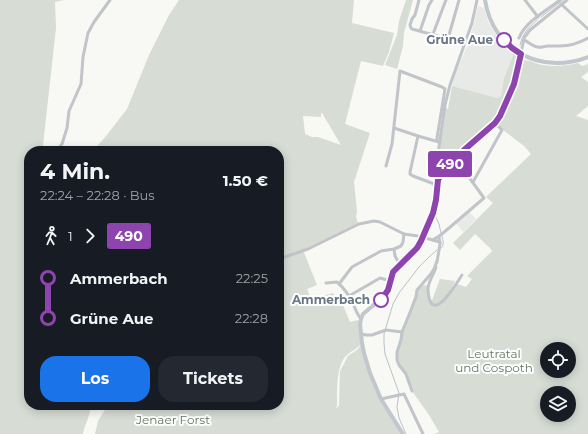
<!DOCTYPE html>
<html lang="de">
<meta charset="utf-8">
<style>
body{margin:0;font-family:Montserrat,sans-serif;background:#242831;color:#f1f3f6;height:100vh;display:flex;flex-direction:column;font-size:15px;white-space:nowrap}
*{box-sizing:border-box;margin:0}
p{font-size:13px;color:#9ea1a6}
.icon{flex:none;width:22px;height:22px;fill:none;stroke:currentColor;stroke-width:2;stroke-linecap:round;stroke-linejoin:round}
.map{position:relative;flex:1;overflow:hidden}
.side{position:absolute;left:24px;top:146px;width:260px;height:264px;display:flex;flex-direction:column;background:#171b24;border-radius:16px;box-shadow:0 2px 10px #0003}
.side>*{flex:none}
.badge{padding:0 8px;border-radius:3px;font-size:14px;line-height:26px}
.controls{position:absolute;left:540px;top:342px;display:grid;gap:8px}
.controls a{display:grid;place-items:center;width:36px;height:36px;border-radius:50%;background:#171b24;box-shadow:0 2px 10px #0003;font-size:20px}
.map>.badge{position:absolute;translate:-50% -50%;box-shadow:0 0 0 2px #fff}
.legs{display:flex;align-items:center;gap:6px;height:44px;padding:0 16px;font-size:13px}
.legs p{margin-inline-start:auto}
.summary{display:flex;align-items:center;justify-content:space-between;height:68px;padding:0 16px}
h1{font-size:22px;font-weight:700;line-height:30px}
.cta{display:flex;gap:8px;margin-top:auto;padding:8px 16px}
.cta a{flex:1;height:46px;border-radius:16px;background:#1a73e8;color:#fff;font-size:16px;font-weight:700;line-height:46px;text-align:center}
.cta a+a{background:#242831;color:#f1f3f6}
ul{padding:0 16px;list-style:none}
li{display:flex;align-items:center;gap:14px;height:40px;font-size:15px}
li i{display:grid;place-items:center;width:6px;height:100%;margin:0 5px;background:currentColor}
li i::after{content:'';width:10px;height:10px;margin:-5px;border:3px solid;border-radius:50%;background:#171b24}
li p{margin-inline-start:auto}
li:first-child i{background:linear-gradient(#0000 50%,currentColor 0)}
li:last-child i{background:linear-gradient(currentColor 50%,#0000 0)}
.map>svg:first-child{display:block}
</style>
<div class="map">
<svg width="588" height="434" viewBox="0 0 588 434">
<rect width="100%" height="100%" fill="#f8f8f5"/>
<!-- built -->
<g fill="#e8eae8">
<polygon points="478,6 484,8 488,21 496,35 514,53 504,78 501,96 498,98 452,86 457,69 467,47 474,23"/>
<polygon points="469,212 476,219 463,232 456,223"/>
</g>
<!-- green -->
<g fill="#d7dcd5" fill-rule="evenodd">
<path d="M0,0h64l-9,2 1,26 -13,117 6,6h-20v254h62c-1,12 -6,18 -8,29h-83z"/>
<path d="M179,0h175l-2,23 42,10 -5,19 -6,14 -22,-5 -16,63 25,9 -16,49 3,29 -1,6 2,6 -55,27 14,35 -10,4 4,10 22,-6 4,8 4,-1 9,22 8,-2v1l3,23c-4,5 -10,7 -15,12 -10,10 -9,36 -9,50l-2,3 4,-3 1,-35 8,-15 9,-6 4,-5 8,28 33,61h-307l3,-13 10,-16h171v-254h-186l13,-15 21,-27 22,-54 20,-40zM321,113h1l19,32 -23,-8h-6l-7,-3 -2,-18 18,1z"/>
<polygon points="406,0 413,0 404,33 403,46 397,69 385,65 397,35 399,21"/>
<polygon points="514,53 516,54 518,57 513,80 507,98 494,123 464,147 444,167 440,165 438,162 446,108 448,109 452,86 498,98 501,96 504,78"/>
<path d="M523,60c7,0 13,4 19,5 12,2 24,1 36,-2l4,3 6,-2v8l-7,5 7,5v24l-12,10 12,4v314h-154l5,-2 -10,-17 -17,-24 -6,-17 -7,-9 -2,-13 5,-20 15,-42 7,-5 4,1 3,17 9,-24 15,2 -9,19 11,-16 9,3 6,-8 -5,-3 25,-25 -2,-3 -15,-14 -15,16 -7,-7 40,-40 -7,-6 45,-43 -7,-8 -25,-19 -2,-3c12,-20 20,-40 25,-62zM547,349h22v22h-22zM547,393h22v22h-22z"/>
</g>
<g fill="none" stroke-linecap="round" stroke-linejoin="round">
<!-- stream -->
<g stroke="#b9c3c8" stroke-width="1">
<polyline points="541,17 563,0"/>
<path d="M520,45c3,-12 8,-17 17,-25"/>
<polyline points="442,165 478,132 491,123 497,116 509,90 517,58"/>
<polyline points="435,215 439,224 441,233"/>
<path d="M440,249c5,-3 3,-8 2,-13"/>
<polyline points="406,434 399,418 397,407 399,393 385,354 384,343 384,334 393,304 399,293 419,267 429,257 437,250"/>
</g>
<!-- street -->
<g stroke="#c1c4c8" stroke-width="3">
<polyline points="419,0 415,15 412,19 410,25 411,28 412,29 445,38 447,37 449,35 459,0"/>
<polyline points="525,0 538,17"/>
<polyline points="561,4 588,29"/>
<polyline points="420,31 429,5 432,0"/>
<polyline points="433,34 444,5 446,0"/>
<path d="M519,38c6,-16 28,-28 41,-38"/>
<path d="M524,40c5,2 9,7 14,7 3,1 6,-1 10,-1 4,0 8,0 12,0 10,0 19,-3 28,-8"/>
<polyline points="521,53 524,38 530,30 567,0"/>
<polyline points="394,128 418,136"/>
<polyline points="55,151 58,149 62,144 67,128 69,111 81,84 83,57 88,33 94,22 110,0"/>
<polyline points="386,166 392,144 400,71 442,87 445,89 437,138 437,141"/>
<polyline points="438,180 437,161 445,105 450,85 472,23 477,0"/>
<polyline points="473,182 502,130 495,123"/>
<polyline points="437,185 413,176 410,174 410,172 418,136 439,142"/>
<polyline points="433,240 442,234 484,198 468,176 450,164"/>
<polyline points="394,249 395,256 400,265"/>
<polyline points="279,259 308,249 359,224 374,221 380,222 404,234 418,236 440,242"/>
<polyline points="437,262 440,244 439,237"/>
<path d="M436,267c-2,7 -7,13 -8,21 0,4 1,11 3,15 8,11 27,-22 31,-28"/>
<path d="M326,283l11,-1c7,6 12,13 16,21 2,6 4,11 8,16"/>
<polyline points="339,284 352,267 381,251 394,249 401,246 403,242 404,234"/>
<polyline points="349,296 380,278 391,281"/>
<polyline points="361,334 366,335 372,335 386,330 402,332"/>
<polyline points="412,391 406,374 399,365 397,360 397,352 401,340 402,332 411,310 416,297 417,290 430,275 434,269 437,261"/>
<polyline points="381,399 404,394 423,434"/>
</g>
<!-- secondary -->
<g stroke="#c2c7cd" stroke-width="4">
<path d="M485,0c8,51 56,75 103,57"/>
<polyline points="403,434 381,399 370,373 364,353 362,343 360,324 361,319 363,314 383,297 388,290 393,272 419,246 432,216 436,200 438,180 441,175 450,164 474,140 495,123 500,116 514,84 521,53"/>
</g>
</g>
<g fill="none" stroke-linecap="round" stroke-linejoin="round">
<defs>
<polyline id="line-1" points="381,300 388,290 393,272 417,248 421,241 433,213 436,200 438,180 441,175 464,150 495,123 500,116 514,84 521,54 512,48 504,40"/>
</defs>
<!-- line-1 casing -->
<use href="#line-1" stroke="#fff" stroke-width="9"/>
<!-- line-1 -->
<use href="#line-1" stroke="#8e44ad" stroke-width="6"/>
</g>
<!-- markers -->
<g fill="#fff" stroke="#8e44ad" stroke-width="2">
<circle cx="504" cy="40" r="7"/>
<circle cx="381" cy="300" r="7"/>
</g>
<g text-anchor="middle" stroke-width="4" stroke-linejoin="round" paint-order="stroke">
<!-- stop labels -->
<g font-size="12" font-weight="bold" fill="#697684" stroke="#fff" text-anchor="end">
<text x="493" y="44">Grüne Aue</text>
<text x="370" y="304">Ammerbach</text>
</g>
<!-- park labels -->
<g font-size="12" fill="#667763" stroke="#fff">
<text x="494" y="358">Leutratal<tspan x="494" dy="14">und Cospoth</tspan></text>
<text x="173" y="424">Jenaer Forst</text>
</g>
</g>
</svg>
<div class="controls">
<a><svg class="icon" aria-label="locate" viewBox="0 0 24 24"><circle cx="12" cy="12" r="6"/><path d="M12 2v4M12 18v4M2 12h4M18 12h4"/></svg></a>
<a><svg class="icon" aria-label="layers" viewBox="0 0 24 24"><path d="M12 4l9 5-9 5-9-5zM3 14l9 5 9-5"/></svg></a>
</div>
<b class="badge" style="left:450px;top:164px;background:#8e44ad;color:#fff">490</b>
<section class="side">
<div class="summary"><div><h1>4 Min.</h1><p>22:24 – 22:28 · Bus</p></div><b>1.50 €</b></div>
<div class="legs"><svg class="icon" aria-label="walk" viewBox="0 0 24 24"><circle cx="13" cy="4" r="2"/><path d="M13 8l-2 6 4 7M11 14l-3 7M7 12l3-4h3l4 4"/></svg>1<svg class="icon" aria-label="forward" viewBox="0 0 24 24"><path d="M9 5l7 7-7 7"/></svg><b class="badge" style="background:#8e44ad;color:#fff">490</b></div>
<ul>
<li><i style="color:#8e44ad"></i><b>Ammerbach</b><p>22:25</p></li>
<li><i style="color:#8e44ad"></i><b>Grüne Aue</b><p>22:28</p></li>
</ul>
<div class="cta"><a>Los</a><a>Tickets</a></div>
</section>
</div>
